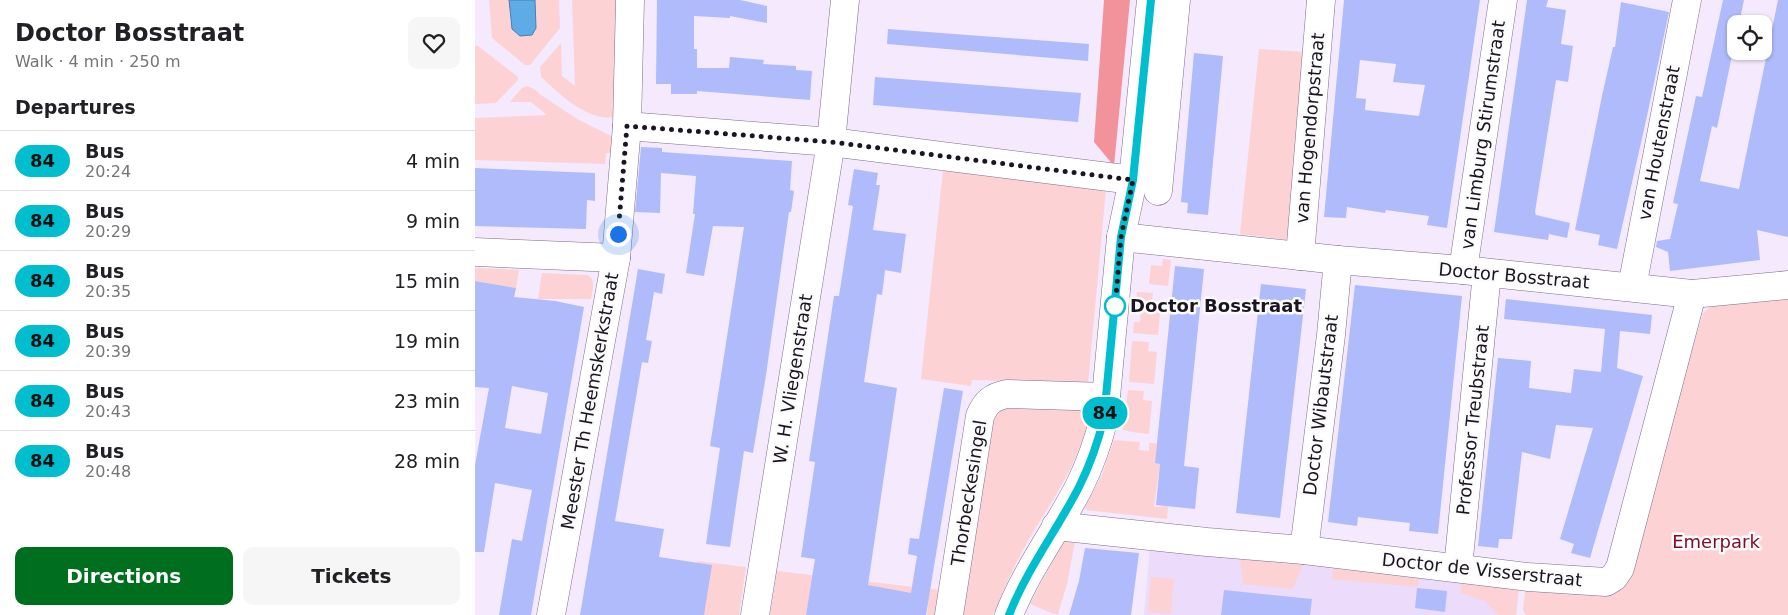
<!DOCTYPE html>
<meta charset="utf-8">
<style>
body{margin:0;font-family:"DejaVu Sans",sans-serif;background:#f6f6f6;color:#202124;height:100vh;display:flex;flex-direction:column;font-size:19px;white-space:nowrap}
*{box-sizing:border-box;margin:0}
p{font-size:16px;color:#757577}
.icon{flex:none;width:28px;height:28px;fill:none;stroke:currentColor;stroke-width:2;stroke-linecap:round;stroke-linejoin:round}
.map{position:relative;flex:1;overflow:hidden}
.drawer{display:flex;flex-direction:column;background:#fff;width:475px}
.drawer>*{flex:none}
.badge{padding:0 10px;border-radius:16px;font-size:18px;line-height:32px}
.tools{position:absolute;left:1252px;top:15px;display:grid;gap:10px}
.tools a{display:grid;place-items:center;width:45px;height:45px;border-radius:10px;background:#fff;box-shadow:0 1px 4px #0004;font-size:25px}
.you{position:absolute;width:25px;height:25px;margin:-12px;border:4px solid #fff;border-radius:50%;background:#1a73e8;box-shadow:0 0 0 8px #1a73e833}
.map>.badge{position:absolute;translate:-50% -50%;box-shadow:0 0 0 2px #fff}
h2{padding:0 15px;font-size:19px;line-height:45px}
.round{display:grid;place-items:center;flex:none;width:52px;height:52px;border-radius:10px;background:#f6f6f6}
.headline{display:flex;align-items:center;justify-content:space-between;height:85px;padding:0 15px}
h1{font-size:24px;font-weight:600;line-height:38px}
.button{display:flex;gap:10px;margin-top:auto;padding:10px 15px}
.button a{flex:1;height:58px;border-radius:10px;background:#006e1f;color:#fff;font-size:20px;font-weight:600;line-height:58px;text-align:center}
.button a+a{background:#f6f6f6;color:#202124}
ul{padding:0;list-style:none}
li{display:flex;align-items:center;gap:15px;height:60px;padding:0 15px;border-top:1px solid #e0e0e0}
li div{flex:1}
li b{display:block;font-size:19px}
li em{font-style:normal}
li .badge{min-width:55px;font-weight:700;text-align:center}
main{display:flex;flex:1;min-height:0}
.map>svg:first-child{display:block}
</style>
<main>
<section class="drawer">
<div class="headline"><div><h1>Doctor Bosstraat</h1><p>Walk · 4 min · 250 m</p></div><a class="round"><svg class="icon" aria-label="heart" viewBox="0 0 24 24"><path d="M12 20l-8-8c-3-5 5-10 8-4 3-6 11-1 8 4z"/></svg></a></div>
<h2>Departures</h2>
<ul>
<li><span class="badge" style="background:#00becd;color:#111">84</span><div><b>Bus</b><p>20:24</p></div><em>4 min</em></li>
<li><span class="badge" style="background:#00becd;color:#111">84</span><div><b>Bus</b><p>20:29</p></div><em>9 min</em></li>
<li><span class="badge" style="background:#00becd;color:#111">84</span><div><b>Bus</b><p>20:35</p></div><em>15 min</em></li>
<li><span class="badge" style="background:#00becd;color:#111">84</span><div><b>Bus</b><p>20:39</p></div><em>19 min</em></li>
<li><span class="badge" style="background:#00becd;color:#111">84</span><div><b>Bus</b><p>20:43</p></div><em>23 min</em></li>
<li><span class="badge" style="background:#00becd;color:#111">84</span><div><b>Bus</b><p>20:48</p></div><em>28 min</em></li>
</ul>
<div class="button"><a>Directions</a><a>Tickets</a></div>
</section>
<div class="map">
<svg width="1313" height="615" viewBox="0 0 1313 615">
<rect width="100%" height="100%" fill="#f4e9fd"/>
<!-- built -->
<polygon fill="#ecdbfa" points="675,549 1044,587 1041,615 669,615"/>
<!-- green -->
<g fill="#fcd2d5">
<polygon points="14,0 34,0 35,22 41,34 53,36 59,33 61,28 60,0 84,0 85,28 55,65 50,65 17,38"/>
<path d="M97,0h50l-6,117c-29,5 -56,-23 -75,-40l-1,-10 21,-24 1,33 13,10z"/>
<polygon points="0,46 3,46 43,77 43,80 21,103 0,104"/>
<polygon points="784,49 830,52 814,240 765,234"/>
<polygon points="52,86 59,89 66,95 102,119 138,137 140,153 131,153 130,164 0,160 0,118 72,115 56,102 35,102 47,88"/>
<polygon points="468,170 631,189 613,383 497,380 496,386 446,379"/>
<polygon points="688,259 696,260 693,286 674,284 676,265 687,266"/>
<polygon points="0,268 44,270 41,288 0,281"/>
<path d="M67,273l45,2c10,5 5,16 4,24h-53z"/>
<polygon points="662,292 678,293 677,302 686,302 683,335 658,333 659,322 665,322 666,310 660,309"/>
<polygon points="1313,294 1313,615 1051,615 1048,610 1051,583 1147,590 1228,313 1236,306"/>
<polygon points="657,341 674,342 673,351 682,352 679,384 654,382"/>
<polygon points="653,390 669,391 668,400 677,401 674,434 657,432 648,430"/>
<path d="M521,407h87l7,6c-10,49 -36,84 -61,126 -14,24 -25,50 -36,76h-37l4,-22 7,-5 26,-166 -5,-6z"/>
<polygon points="639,440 665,442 664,450 674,451 674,443 682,443 680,463 685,464 679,507 693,506 692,519 611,510 610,506 627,475"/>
<polygon points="590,541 600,541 592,584 583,614 579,614 555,604 580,557 580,553"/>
<polygon points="765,558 828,564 818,589 768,584"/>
<polygon points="222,561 271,567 264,615 229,615 221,571"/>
<polygon points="858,568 944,577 943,587 857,579"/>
<polygon points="302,571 465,590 461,615 452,615 453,606 336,586 331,615 295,615"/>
<polygon points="676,577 699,579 696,614 673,612"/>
<polygon points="987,581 1044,587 1041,615 1023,615 1010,601 986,593"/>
</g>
<!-- forest -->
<polygon fill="#f2939b" points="629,0 655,0 639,166 619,142"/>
<!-- water -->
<polygon fill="#5eabe6" stroke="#4a7eab" points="34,0 60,0 61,28 57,35 45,36 37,29"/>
<!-- building -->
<g fill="#b0bbfc" fill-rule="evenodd">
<polygon points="182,0 265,0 292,6 292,23 255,16 255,18 219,16 219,49 222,49 222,68 254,68 255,57 289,60 288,64 321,66 321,70 337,71 335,100 222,91 222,94 196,94 196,84 181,84"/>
<path d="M869,0h136l-33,228 -20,-3 2,-9 -43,-6 -1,3 -38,-6 -1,11 -22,-1zM885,60l36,4 -3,18 32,3 -6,31 -54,-6 1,-11 -10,-1z"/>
<polygon points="1052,0 1073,0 1071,7 1091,10 1086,44 1098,46 1093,82 1081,80 1060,212 1061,215 1095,223 1092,238 1074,234 1073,240 1019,232"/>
<polygon points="1248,0 1269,0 1264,24 1261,24 1261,36 1242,128 1237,126 1225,181 1264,189 1303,0 1313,0 1313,237 1282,230 1285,260 1195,271 1193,252 1181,247 1182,241 1195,239 1203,204 1198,203 1221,96 1227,97"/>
<polygon points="1146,2 1194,12 1172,116 1142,249 1123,245 1125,235 1100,230 1127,96 1138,47 1140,47"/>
<polygon points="413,29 614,44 613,61 412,44"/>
<polygon points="719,53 748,56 733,215 712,213 713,203 706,202"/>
<polygon points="400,77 606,93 603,122 398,105"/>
<polygon points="166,147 187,148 187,152 317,161 315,190 319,191 316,212 314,212 291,375 278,453 269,451 255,547 231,544 245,448 235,446 269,227 238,226 229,276 211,273 220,214 218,214 221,176 186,173 185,213 160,212"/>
<polygon points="0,168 120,173 120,201 112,200 111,229 0,226"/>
<polygon points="379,169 403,173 401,185 405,185 398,230 431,234 426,273 410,270 407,295 402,294 389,382 422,388 393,585 436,593 442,556 433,554 435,538 444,539 469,388 488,391 451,615 331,615 340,559 326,557 340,462 334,461 359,296 364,296 378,206 373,205"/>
<polygon points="700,266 729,269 709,466 724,468 720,509 681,505 685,464 680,463"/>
<polygon points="163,269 190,274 187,294 179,292 171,340 177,341 173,363 167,362 140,521 189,529 184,557 237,565 229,615 105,615"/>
<path d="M0,281l41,7 -2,9 41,4 29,6 -53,308h-32l13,-76 10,2 10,-51 -37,-7 -11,69h-9v-87l14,-77 -14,-1zM37,386l36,7 -7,41 -36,-6z"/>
<polygon points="786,284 831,289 805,518 761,513"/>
<polygon points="880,285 987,296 963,534 934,531 935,523 908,520 883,517 882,526 853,522"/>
<polygon points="1031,299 1177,315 1175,334 1145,331 1142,368 1168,376 1115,558 1096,553 1099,544 1085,539 1118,428 1081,425 1075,459 1047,452 1037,539 1024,539 1023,548 1003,546 1023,358 1056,361 1054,388 1096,393 1099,369 1126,372 1130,329 1029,319"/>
<polygon points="610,548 664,553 656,615 594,615 604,581"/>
<polygon points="942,588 972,591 970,612 940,608"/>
<polygon points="749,590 837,599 835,615 746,615"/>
</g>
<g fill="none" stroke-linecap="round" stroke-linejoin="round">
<defs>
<g id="minor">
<polyline points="152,126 356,142 658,180"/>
<polyline points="683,191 701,0"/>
<polyline points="646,237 863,260 988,270 1217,294 1313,285"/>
<polyline points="0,252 141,258"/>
<polyline points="825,256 846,0"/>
<polyline points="988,270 1028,0"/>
<polyline points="1157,287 1212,0"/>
<polyline points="581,526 732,542 829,550 1053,577 1131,582 1139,577 1145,568 1217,294"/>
<polyline points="829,550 856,335 863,260"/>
<polyline points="983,568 1012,273"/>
<polyline points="76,615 141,258 152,126 155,0"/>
<polyline points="280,615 356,142 370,0"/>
<path d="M474,615l31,-199c6,-14 12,-19 27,-22l99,3"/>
<path d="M534,615c18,-46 48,-85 70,-128 11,-22 19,-45 25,-69l17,-181 12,-57 18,-180"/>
</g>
</defs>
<!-- minor casing -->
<use href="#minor" stroke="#7d6d8a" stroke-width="29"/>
<!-- minor -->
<use href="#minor" stroke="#fff" stroke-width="28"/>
</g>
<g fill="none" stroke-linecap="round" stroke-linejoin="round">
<defs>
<path id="line" d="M534,615c18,-46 48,-85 70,-128 11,-22 19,-45 25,-69l17,-181 12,-57 18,-180"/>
</defs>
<!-- line casing -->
<use href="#line" stroke="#fff" stroke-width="11"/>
<!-- line -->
<use href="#line" stroke="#00becd" stroke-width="8"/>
<!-- walk -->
<polyline stroke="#1b1521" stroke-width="5" stroke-dasharray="0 9" points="143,234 152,126 356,142 658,180 646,237 640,308 640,306"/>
</g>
<!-- markers -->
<circle fill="#fff" stroke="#00becd" stroke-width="2.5" cx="640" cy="306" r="10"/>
<g text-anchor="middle" stroke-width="5" stroke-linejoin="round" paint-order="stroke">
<!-- street labels -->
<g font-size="18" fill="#1b1521" stroke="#fbfbfb">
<text transform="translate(835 128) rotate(-85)" y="6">van Hogendorpstraat</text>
<text transform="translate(1008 135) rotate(-82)" y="6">van Limburg Stirumstraat</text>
<text transform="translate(1184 143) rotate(-79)" y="6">van Houtenstraat</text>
<text transform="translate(1039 276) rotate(5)" y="6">Doctor Bosstraat</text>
<text transform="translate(318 379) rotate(-81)" y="6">W. H. Vliegenstraat</text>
<text transform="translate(115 401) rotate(-80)" y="6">Meester Th Heemskerkstraat</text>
<text transform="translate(846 405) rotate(-83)" y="6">Doctor Wibautstraat</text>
<text transform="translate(998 420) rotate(-84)" y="6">Professor Treubstraat</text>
<text transform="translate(494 493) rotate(-81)" y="6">Thorbeckesingel</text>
<text transform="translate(1007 570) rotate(6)" y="6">Doctor de Visserstraat</text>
</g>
<!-- stop labels -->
<g font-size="18" font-weight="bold" fill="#1b1521" stroke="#fbfbfb" text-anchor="start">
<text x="655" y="312">Doctor Bosstraat</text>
</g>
<!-- park labels -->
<g font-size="18" fill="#7e0a2a" stroke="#fbfbfb">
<text x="1241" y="548">Emerpark</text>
</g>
</g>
</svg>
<div class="tools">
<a><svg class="icon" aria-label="locate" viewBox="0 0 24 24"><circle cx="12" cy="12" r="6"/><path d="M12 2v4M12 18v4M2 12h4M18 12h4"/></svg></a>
</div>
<div class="you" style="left:143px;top:234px"></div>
<b class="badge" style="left:630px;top:413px;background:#00becd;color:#111">84</b>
</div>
</main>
